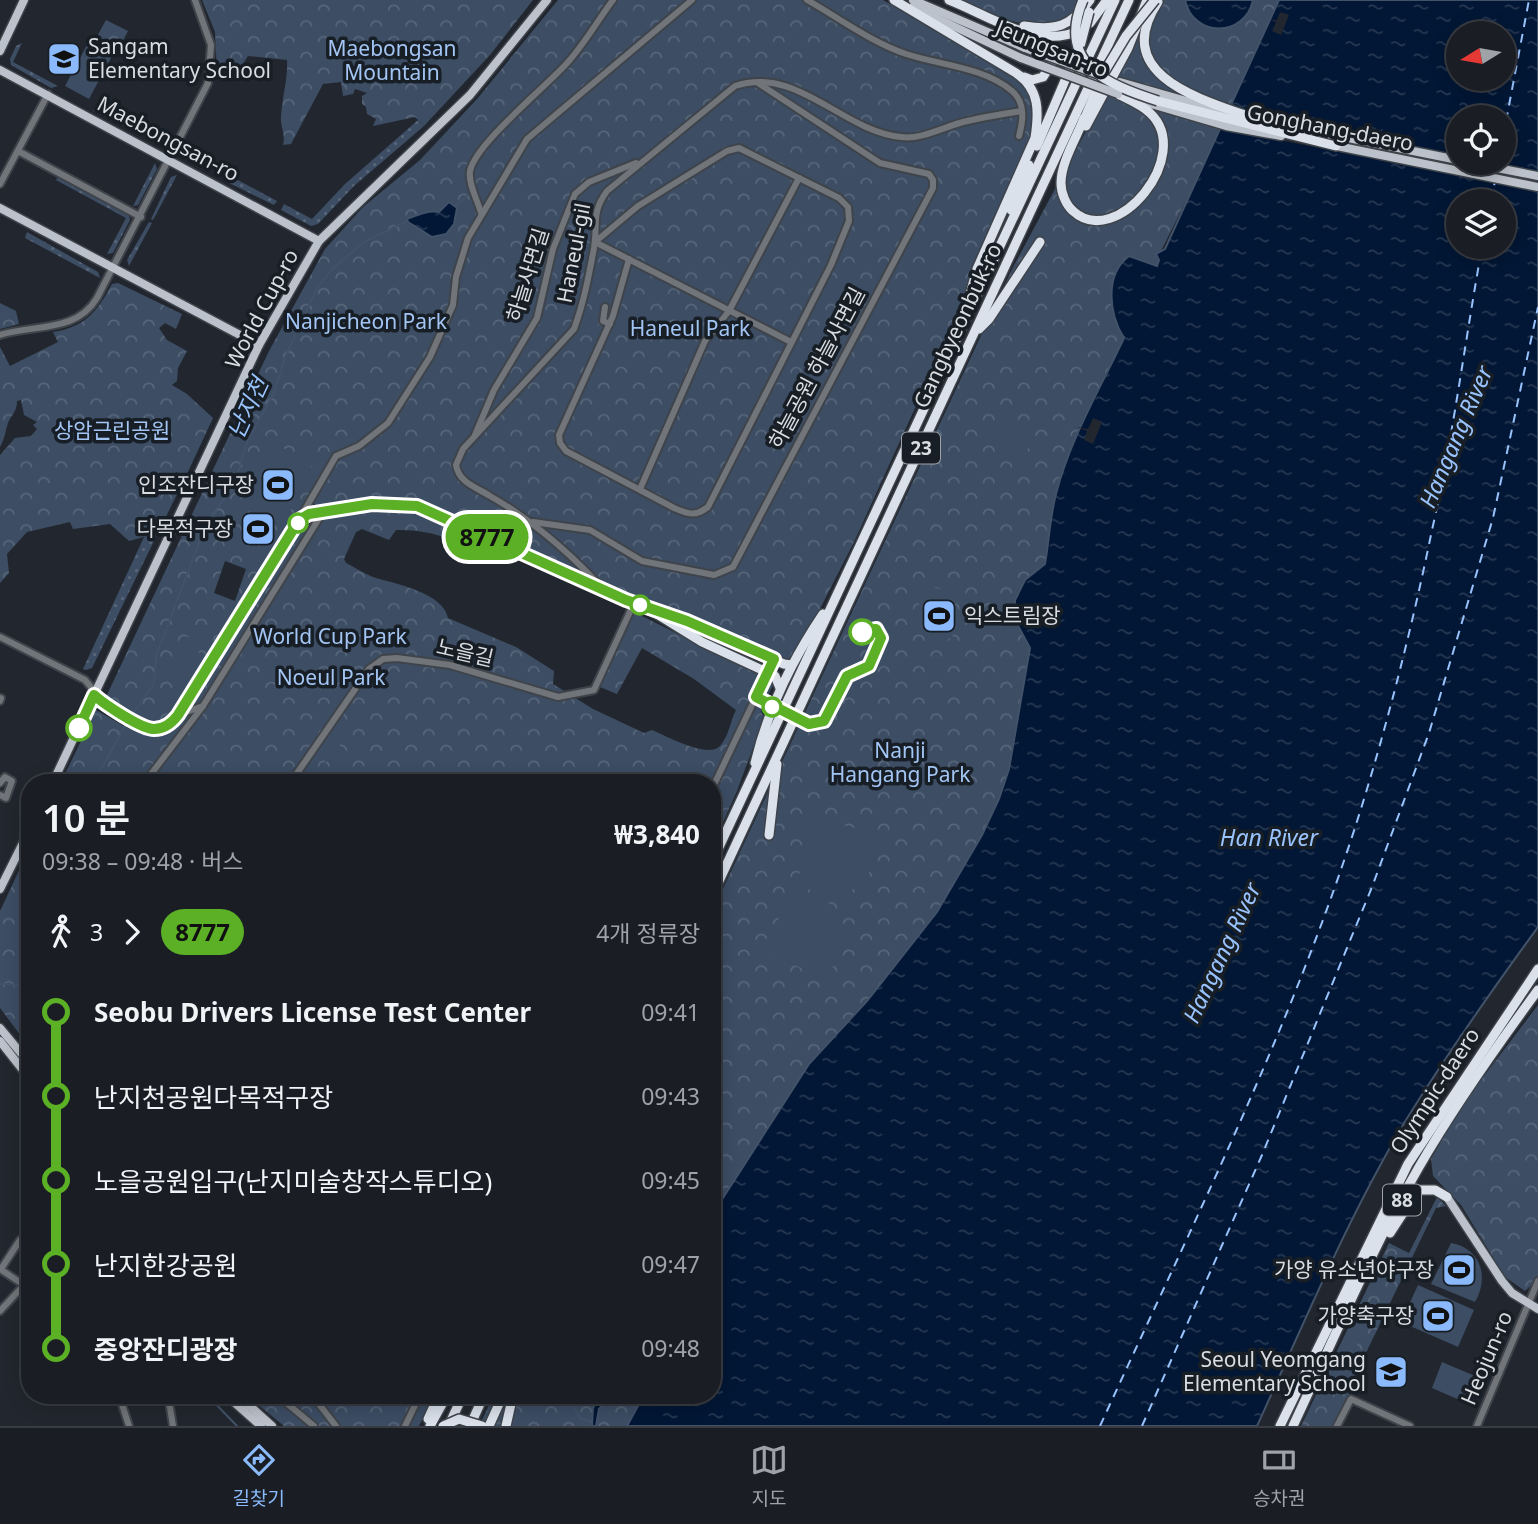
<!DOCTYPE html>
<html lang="ko">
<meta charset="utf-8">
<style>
body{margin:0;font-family:"Noto Sans","Noto Sans KR",sans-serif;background:#272a30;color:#f1f3f6;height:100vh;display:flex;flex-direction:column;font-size:26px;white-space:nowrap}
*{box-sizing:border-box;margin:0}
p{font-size:23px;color:#9fa2a6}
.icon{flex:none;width:38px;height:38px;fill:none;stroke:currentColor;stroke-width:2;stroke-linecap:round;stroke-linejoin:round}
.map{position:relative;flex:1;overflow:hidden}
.sheet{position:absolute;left:21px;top:774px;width:700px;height:630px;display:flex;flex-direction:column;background:#1a1d23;border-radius:28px;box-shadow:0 4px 18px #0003,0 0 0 2px #383b41}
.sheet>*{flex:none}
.badge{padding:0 14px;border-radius:23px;font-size:24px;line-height:46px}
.needle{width:46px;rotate:259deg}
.tools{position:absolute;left:1446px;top:21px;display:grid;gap:14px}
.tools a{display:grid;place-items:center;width:70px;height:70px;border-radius:50%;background:#1a1d23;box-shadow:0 4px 18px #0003,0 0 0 2px #383b41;font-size:35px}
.map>.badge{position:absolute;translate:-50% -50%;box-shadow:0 0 0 4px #fff}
.legs{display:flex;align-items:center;gap:10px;height:77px;padding:0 21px;font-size:23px}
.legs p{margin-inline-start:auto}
.headline{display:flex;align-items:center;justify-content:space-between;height:119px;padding:0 21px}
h1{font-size:38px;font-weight:600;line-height:52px}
ul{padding:0 21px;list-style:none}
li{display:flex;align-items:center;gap:24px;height:84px;font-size:26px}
li i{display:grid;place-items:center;width:10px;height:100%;margin:0 9px;background:currentColor}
li i::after{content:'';width:18px;height:18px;margin:-9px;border:5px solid;border-radius:50%;background:#1a1d23}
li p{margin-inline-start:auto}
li:first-child i{background:linear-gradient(#0000 50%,currentColor 0)}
li:last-child i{background:linear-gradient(currentColor 50%,#0000 0)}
.dock{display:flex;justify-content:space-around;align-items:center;height:98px;border-top:2px solid #383b41;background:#1a1d23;font-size:19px;color:#9fa2a6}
.dock a{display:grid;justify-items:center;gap:4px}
.dock .on{color:#8abafc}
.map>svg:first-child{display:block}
</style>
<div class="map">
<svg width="1538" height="1426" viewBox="0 0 1538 1426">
<defs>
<pattern id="grass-dots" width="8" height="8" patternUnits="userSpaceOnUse" patternTransform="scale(1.75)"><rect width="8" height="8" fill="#3c4d64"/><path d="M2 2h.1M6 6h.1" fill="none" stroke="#58667a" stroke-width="1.8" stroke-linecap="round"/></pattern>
<pattern id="forest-crowns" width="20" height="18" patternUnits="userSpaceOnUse" patternTransform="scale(1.75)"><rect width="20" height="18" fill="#3c4d64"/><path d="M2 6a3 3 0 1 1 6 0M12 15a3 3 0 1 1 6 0" fill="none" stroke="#58667a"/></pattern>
<pattern id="water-ripples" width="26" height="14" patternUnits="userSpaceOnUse" patternTransform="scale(1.75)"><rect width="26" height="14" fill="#021735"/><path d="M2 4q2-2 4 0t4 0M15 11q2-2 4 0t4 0" fill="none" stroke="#263852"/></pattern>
</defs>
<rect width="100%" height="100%" fill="#22272f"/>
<!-- grass -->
<g fill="url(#grass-dots)">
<polygon points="22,43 13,62 58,86 51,88 11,65 10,59 16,46"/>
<polygon points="96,105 170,144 164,146 93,111"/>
<polygon points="418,120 424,126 354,186 318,224 311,226 281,210 284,204 312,219 345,184"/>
<polygon points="155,163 157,169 138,205 133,206"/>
<polygon points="177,175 153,220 151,219 171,177"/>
<polygon points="230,176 277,201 274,205 227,182"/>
<polygon points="58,177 129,215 130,220 113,253 107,254 126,218 56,180"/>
<polygon points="149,222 152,223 129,266 127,260"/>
<polygon points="27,232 98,272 100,278 25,238"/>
<polygon points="144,537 154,541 92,668 86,670 83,669"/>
</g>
<!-- forest -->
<g fill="url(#forest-crowns)" fill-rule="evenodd">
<path d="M202,0h331l-43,55 -66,71 -9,-9 -42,9 3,-7 -9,-5 -1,-7 -4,-3v-8l5,-3 -12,-4 -2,5 -10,2 -2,-14 -18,2 -32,60 -8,1c3,-11 -3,-18 -2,-28 1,-20 7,-37 6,-57l-39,-4 -7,11 -24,5 -2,-40z"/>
<path d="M558,0h325l126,70 20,19 9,31 -60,150 -124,272 -60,118 -5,3 -374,-163 -44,-2 -55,8 -6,-9 -73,124 -64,95 -9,9 -15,1 -42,-24 -2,-3 164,-348 56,-102 38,-42 57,-47 57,-61zM225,561l21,8 -11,32 -21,-8z"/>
<path d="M961,0h119l-9,21c-49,10 -67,-2 -110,-21z"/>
<path d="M1150,0h129l-59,133 -63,126 2,2 -2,5 -28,-10c-20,28 -24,51 -5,82l-44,90 -23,63 -48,278 -10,30 -17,36 -45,77 -70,89 -58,63 -97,151v-303l300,-643 128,-238z"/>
<polygon points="106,20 128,31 117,52 95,40"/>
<path d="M118,283l64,31 -6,15 -11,-6 -6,5 8,12 20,11 -9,17 -1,13 -5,4 15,9 26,24 -27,58 -10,-4 -5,8 10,6 -27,55 -10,-4 -15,4 -19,-17 -37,5 -3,-7 -43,10 -20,22 2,19 -9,10v-128l15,-17 16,-2 6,-7 -4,-4 4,-3 -13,-7 -3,-15 -4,1c0,11 -6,14 -9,22 -3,9 -3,15 -8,24v-100l10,19 48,-24 -5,-10c32,-5 44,-20 59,-48z"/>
<polygon points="0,303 16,311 19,324 0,329"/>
<path d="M399,510c19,3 93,31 99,47l-7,3c-32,-19 -58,-31 -95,-30l-7,10 -27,-11 -6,3 -12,27 2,4c10,5 20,12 30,15 21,6 67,15 72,40l68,29 38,24 -1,13 40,25 51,24 8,-3c14,6 56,29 68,16 9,-10 10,-24 16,-36l-42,-31 -52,-31 -25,46 -17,-7 34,-75 136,68 3,5 -12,26 3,7 -27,73 -25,56v-65h-651l35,-72c25,13 52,37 78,16l126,-197 26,-13z"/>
<polygon points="30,847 30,1048 0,1008 0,911"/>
<polygon points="1538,1005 1538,1279 1525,1291 1505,1277 1461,1205 1433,1176 1431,1159 1462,1105"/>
<polygon points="1437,1197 1446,1206 1436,1208 1347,1392 1350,1396 1336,1426 1301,1426 1389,1243 1409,1253"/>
<polygon points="246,1395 434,1395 419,1426 284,1426"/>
<polygon points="494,1395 644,1395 627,1426 479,1426"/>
</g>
<!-- pitch -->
<g fill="#3c4d64">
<polygon points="88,43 112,56 89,99 65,86"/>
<polygon points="1005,408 1034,437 1028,449 1019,453 993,439 993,432"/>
<polygon points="273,444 314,461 283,526 242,508"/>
<polygon points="253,519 270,529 263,539 247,528"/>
<polygon points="929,587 950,591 956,600 952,618 956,629 952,637 940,643 929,640 923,632 925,615 915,596 922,589"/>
<polygon points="185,636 202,643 188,679 172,673"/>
<polygon points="335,739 344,751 333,760 325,762 323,753"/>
<polygon points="364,766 380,774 379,778 366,782 355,775 356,771"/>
<path d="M811,817l63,16c7,29 -10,63 -44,62 -10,0 -22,-7 -32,-10l9,-63z"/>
<path d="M797,889c12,5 26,8 35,17 22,22 13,56 -11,71l-57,-26 -2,-5z"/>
<path d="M1451,1243c29,5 39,34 24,59l-44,-18z"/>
<polygon points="1418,1285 1474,1310 1458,1347 1401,1322"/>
<polygon points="1349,1336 1359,1340 1349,1363 1339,1358"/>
<polygon points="1442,1362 1482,1379 1471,1405 1432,1388"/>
</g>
<!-- water -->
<g fill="url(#water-ripples)" stroke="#425269" stroke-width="2" fill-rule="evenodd">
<path d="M1185,0h68c-8,38 -60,38 -68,0z"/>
<path d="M1279,0h259v927c-46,63 -91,127 -132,193 -58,97 -102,203 -149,306h-630l17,-31h68v-180l97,-151 58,-63 70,-89 45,-77 17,-36 10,-30 21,-121 -15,-28v-20l10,-20 20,-16c4,-23 5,-47 11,-70 14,-55 44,-105 68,-156 -15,-24 -20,-63 5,-82l28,10 2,-6 -3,-6 9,-5zM1458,33h45v46h-45zM1458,117h45v46h-45zM1458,201h45v46h-45z"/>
<path d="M449,202l8,6 -3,16 -8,10 -14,3 -24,-15 -1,-3c10,-4 21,-9 32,-7z"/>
<polygon points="600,1395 611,1395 599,1409 596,1426 592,1426 593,1408"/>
</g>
<!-- pier -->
<g fill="#22272f">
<polygon points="1280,12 1289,15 1281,35 1272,31 1276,22 1270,20 1277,20"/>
<polygon points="1274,120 1458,155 1458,163 1497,163 1538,171 1538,190 1226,130"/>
<polygon points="1093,418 1102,422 1093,444 1084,440 1087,431 1077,427 1088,429"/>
</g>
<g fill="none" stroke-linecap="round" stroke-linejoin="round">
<!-- stream -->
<g stroke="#425269" stroke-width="2">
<polyline points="455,206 470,193"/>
<polyline points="131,716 154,684 156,656 199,543 210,517 233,488 248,440 274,393 286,355 317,288 332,269 364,242 407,221"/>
<polyline points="94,782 128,721"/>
<polyline points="0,984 30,986"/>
<polyline points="207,1395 237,1426"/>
<polyline points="562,1395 572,1404 580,1418 592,1422"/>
</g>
<!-- ferry -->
<g stroke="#98c3fd" stroke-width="2" stroke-dasharray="9 7" stroke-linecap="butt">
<polyline points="1503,137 1529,0"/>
<polyline points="1491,201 1495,181"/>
<path d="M1100,1426c97,-212 204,-423 270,-647 24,-81 45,-166 62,-249 21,-93 33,-189 50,-283"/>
<polyline points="1142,1426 1262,1155 1372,887 1429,733 1493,518 1538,307"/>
</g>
<defs>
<g id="minor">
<path d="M807,0c32,18 64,42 99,54 33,11 78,13 106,37 14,12 11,30 7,45"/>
<polyline points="18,151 141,217"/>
<polyline points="0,184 48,94"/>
<path d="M481,213c-3,-12 -13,-29 -11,-42 6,-28 77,-85 98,-109 17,-19 30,-42 45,-62"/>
<path d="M629,259l-16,57 -54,119 1,8 6,8 108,57c14,6 21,9 34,-1l123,-242 18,-44 -1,-14 -9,-9 -100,-50 -12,3 -89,55 -43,36 196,100"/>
<polyline points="605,307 603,321 610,324"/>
<path d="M0,335c34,-11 76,-2 97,-37l111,-215 3,-38 -16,-45"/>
<polyline points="475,435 494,390 537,318 553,249 575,194 589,182 636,163"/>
<polyline points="640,489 705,341 729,311 799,178"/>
<polyline points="300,518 336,456 359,446 388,423 430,357 453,305 456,277 468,238 527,139 692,0"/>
<polyline points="533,522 590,530 642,561 714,575 733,567 933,188 933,180 929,174 880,163 758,83"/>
<path d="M604,590c-34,-37 -70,-69 -114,-94 -14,-9 -31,-13 -34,-31l7,-16 111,-120c10,-27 15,-54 20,-81 4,-25 -3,-35 13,-57l128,-105c62,-21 107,45 166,51 19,3 43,-10 62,-15 20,-5 39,-8 59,-11"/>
<polyline points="0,637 85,680 105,704 149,728 164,728 178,715 299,520 309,514 372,504 417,506 647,608"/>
<polyline points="0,701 1,698"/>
<polyline points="178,715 203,706"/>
<polyline points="145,782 203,706 323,512"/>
<polyline points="291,782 369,669 383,659 397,658 450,665 558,697 594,690 634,603"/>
<polyline points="0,783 5,777 12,781 6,798 0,795"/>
<polyline points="712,789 774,659"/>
<polyline points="0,1269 30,1289"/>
<polyline points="1,1269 20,1240"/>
<polyline points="0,1311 24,1285"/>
<polyline points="119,1395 129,1426"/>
<polyline points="168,1395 173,1426"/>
<polyline points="277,1395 314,1426"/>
<polyline points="312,1395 336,1426"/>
<polyline points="405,1426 420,1395"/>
<polyline points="1337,1426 1351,1399 1410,1426"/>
<polyline points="1477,1426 1538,1281"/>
</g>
<g id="major">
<polyline points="913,0 1025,48"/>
<polyline points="913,7 1021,58"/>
<polyline points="0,51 24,0"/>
<polyline points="0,70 319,241"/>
<polyline points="1120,82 1232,114"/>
<polyline points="1134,99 1226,126 1281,136"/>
<polyline points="1258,120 1458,160"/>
<polyline points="1332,145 1538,187"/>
<polyline points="1472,163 1538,176"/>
<polyline points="0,208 259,345"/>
<polyline points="53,782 259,345 319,241 470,95 547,0"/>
<polyline points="0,889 30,829"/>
<polyline points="0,1028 30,1064"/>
<polyline points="0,1041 30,1079"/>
<polyline points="1447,1197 1502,1281 1512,1293 1538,1309"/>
<polyline points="24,1285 30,1277"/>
<polyline points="226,1395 261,1426"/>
<polyline points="238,1395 272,1426"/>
</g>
<g id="highway">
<path d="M894,0l122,73c24,16 23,39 19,65l-58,131 -9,33"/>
<path d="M949,0c39,15 89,51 131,30"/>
<path d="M1158,2c-50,76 49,99 104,119"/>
<polyline points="1090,23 1107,0"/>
<path d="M1024,26c31,5 47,1 66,-26"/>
<polyline points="1024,77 1032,80 1043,77 1053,61 1035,37"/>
<polyline points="1158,101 1336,146"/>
<path d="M1084,118c-7,19 -23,44 -23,65 0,10 5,22 12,28 43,40 122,-56 77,-98 -9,-9 -21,-13 -32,-19"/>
<polyline points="1084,120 1103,74"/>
<polyline points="1086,126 1128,48 1147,0"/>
<polyline points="1037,146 1081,43"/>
<polyline points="1011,210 1029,165"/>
<polyline points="979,329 989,319 1040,242"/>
<polyline points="647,608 702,642 775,676 780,688"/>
<polyline points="658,611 784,664 792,665"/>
<path d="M755,763c13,-54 37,-103 68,-149"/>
<polyline points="769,835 777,764"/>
<polyline points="712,862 1115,0"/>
<polyline points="712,896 1129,0"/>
<polyline points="1390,1233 1418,1190 1435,1190 1447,1197"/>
<polyline points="428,1419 439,1395"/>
<polyline points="449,1425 463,1395"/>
<polyline points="430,1426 447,1395"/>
<polyline points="470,1426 484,1395"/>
<polyline points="489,1426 503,1395"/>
<polyline points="506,1426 513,1395"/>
<polyline points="1280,1426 1408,1164 1538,969"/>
<path d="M1293,1426c41,-87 78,-176 126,-259 36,-62 77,-120 119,-177"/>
</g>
</defs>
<!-- minor casing -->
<use href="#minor" stroke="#3f444b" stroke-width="10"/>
<!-- major casing -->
<use href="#major" stroke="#3f444b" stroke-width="11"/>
<!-- highway casing -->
<use href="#highway" stroke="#3f444b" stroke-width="12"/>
<!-- minor -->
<use href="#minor" stroke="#717478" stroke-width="6"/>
<!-- major -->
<use href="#major" stroke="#bcc2cb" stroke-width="8"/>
<!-- highway -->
<use href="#highway" stroke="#dae1eb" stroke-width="9"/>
<defs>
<g id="major-bridge">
<polyline points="1025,48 1097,74"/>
<polyline points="1021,58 1118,94"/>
</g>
<g id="highway-bridge">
<path d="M1083,0c-27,64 25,85 75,101"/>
<polyline points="1081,43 1089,12"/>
<polyline points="1103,74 1126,36 1155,0"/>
<polyline points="443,1426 459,1419 482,1426"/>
</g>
</defs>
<!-- major-bridge casing -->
<use href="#major-bridge" stroke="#3f444b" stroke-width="11" stroke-linecap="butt"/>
<!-- highway-bridge casing -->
<use href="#highway-bridge" stroke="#3f444b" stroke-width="12" stroke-linecap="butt"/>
<!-- major-bridge -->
<use href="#major-bridge" stroke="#bcc2cb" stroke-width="8"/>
<!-- highway-bridge -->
<use href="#highway-bridge" stroke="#dae1eb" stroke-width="9"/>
</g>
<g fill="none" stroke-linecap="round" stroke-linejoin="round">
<defs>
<path id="line-1" d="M79,728l15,-33c10,9 47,34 60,34 10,0 18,-6 24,-14l121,-195 10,-6 63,-10 45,2 209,94 61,21 87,38 -18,38 53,27 15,-3 23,-45 22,-10 12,-28 -5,-9 -14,3"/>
</defs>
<!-- line-1 casing -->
<use href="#line-1" stroke="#fff" stroke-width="16"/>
<!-- line-1 -->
<use href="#line-1" stroke="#5bb025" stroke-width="10"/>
</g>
<!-- icons -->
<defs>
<symbol id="school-square" viewBox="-11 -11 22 22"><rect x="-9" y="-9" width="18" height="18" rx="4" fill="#8abafc" stroke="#181e25"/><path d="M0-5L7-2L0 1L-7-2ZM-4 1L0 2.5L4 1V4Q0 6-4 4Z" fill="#111"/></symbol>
<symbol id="stadium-square" viewBox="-11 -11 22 22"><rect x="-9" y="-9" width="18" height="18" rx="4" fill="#8abafc" stroke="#181e25"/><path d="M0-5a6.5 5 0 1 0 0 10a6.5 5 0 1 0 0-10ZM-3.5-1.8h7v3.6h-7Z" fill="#111"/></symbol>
</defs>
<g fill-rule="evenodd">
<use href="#school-square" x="45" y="40" width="38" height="38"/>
<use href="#stadium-square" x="259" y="466" width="38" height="38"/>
<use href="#stadium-square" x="239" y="510" width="38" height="38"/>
<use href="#stadium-square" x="920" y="597" width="38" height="38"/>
<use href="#stadium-square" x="1440" y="1251" width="38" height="38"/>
<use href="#stadium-square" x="1419" y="1297" width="38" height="38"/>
<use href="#school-square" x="1372" y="1353" width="38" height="38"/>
</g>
<!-- markers -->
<g fill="#fff" stroke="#5bb025" stroke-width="3.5">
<circle cx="298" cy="523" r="9"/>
<circle cx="640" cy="605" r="9"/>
<circle cx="862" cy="632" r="12"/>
<circle cx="772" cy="707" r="9"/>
<circle cx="79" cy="728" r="12"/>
</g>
<g text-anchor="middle" stroke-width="7" stroke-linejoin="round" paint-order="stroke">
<!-- shield labels -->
<g fill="#181e25" stroke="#9fa3a9" stroke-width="2">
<rect x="902" y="432.5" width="38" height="31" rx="5"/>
<rect x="1383" y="1184.5" width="38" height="31" rx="5"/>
</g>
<g font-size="19" font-weight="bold" fill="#d9dce1">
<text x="921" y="455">23</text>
<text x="1402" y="1207">88</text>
</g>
<!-- poi labels -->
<g font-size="21" fill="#d9dce1" stroke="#181e25" text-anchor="end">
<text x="88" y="54" text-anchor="start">Sangam<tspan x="88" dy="24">Elementary School</tspan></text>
<text x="254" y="492">인조잔디구장</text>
<text x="233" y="536">다목적구장</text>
<text x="964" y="623" text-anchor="start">익스트림장</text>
<text x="1434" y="1277">가양 유소년야구장</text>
<text x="1414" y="1323">가양축구장</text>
<text x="1366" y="1367">Seoul Yeomgang<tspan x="1366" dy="24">Elementary School</tspan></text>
</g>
<!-- park labels -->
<g font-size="21" fill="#a2c5f4" stroke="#181e25">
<text x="392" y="56">Maebongsan<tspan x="392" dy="24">Mountain</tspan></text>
<text x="366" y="329">Nanjicheon Park</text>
<text x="690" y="336">Haneul Park</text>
<text x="112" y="438">상암근린공원</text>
<text x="330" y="644">World Cup Park</text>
<text x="331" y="685">Noeul Park</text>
<text x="900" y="758">Nanji<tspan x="900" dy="24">Hangang Park</tspan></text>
</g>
<!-- street labels -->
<g font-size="21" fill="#d9dce1" stroke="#181e25">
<text transform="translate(1052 49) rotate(22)" y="7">Jeungsan-ro</text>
<text transform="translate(1330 128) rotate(11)" y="7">Gonghang-daero</text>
<text transform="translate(168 139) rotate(28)" y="7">Maebongsan-ro</text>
<text transform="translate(574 253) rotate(-79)" y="7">Haneul-gil</text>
<text transform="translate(528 275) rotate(-73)" y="7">하늘사면길</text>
<text transform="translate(262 309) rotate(-62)" y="7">World Cup-ro</text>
<text transform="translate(958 326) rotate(-65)" y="7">Gangbyeonbuk-ro</text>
<text transform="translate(817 368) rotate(-62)" y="7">하늘공원 하늘사면길</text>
<text transform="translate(465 653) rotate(13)" y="7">노을길</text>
<text transform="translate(1435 1091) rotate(-57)" y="7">Olympic-daero</text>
<text transform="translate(1487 1358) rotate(-67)" y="7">Heojun-ro</text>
</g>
<!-- water labels -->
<g font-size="23" font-style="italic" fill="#98c3fd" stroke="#181e25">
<text transform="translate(248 408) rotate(-65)" y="8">난지천</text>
<text transform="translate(1456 437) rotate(-67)" y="8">Hangang River</text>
<text x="1269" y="846">Han River</text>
<text transform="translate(1222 953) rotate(-65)" y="8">Hangang River</text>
</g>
</g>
</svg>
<div class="tools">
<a><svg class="needle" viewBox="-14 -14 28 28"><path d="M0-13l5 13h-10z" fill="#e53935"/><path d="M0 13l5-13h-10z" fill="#9fa2a6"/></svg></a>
<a><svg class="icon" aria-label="locate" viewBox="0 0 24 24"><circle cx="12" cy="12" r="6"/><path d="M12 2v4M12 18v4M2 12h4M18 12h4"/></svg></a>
<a><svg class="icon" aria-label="layers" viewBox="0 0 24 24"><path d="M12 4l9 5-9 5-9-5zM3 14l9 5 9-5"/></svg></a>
</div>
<b class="badge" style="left:487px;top:537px;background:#5bb025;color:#111">8777</b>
<section class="sheet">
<div class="headline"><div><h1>10 분</h1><p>09:38 – 09:48 · 버스</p></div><b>₩3,840</b></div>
<div class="legs"><svg class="icon" aria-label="walk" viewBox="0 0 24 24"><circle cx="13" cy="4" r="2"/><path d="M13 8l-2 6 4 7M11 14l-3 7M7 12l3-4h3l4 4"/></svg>3<svg class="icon" aria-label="forward" viewBox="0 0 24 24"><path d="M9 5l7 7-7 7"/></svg><b class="badge" style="background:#5bb025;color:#111">8777</b><p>4개 정류장</p></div>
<ul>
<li><i style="color:#5bb025"></i><b>Seobu Drivers License Test Center</b><p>09:41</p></li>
<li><i style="color:#5bb025"></i><span>난지천공원다목적구장</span><p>09:43</p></li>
<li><i style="color:#5bb025"></i><span>노을공원입구(난지미술창작스튜디오)</span><p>09:45</p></li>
<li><i style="color:#5bb025"></i><span>난지한강공원</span><p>09:47</p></li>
<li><i style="color:#5bb025"></i><b>중앙잔디광장</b><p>09:48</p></li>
</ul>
</section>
</div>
<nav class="dock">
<a class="on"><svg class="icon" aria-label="directions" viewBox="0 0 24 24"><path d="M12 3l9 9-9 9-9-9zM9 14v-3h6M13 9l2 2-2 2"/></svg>길찾기</a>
<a><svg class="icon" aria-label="map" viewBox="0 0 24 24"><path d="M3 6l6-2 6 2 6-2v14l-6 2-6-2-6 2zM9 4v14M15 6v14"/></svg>지도</a>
<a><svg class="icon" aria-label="tickets" viewBox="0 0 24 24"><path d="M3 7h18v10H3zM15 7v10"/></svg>승차권</a>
</nav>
